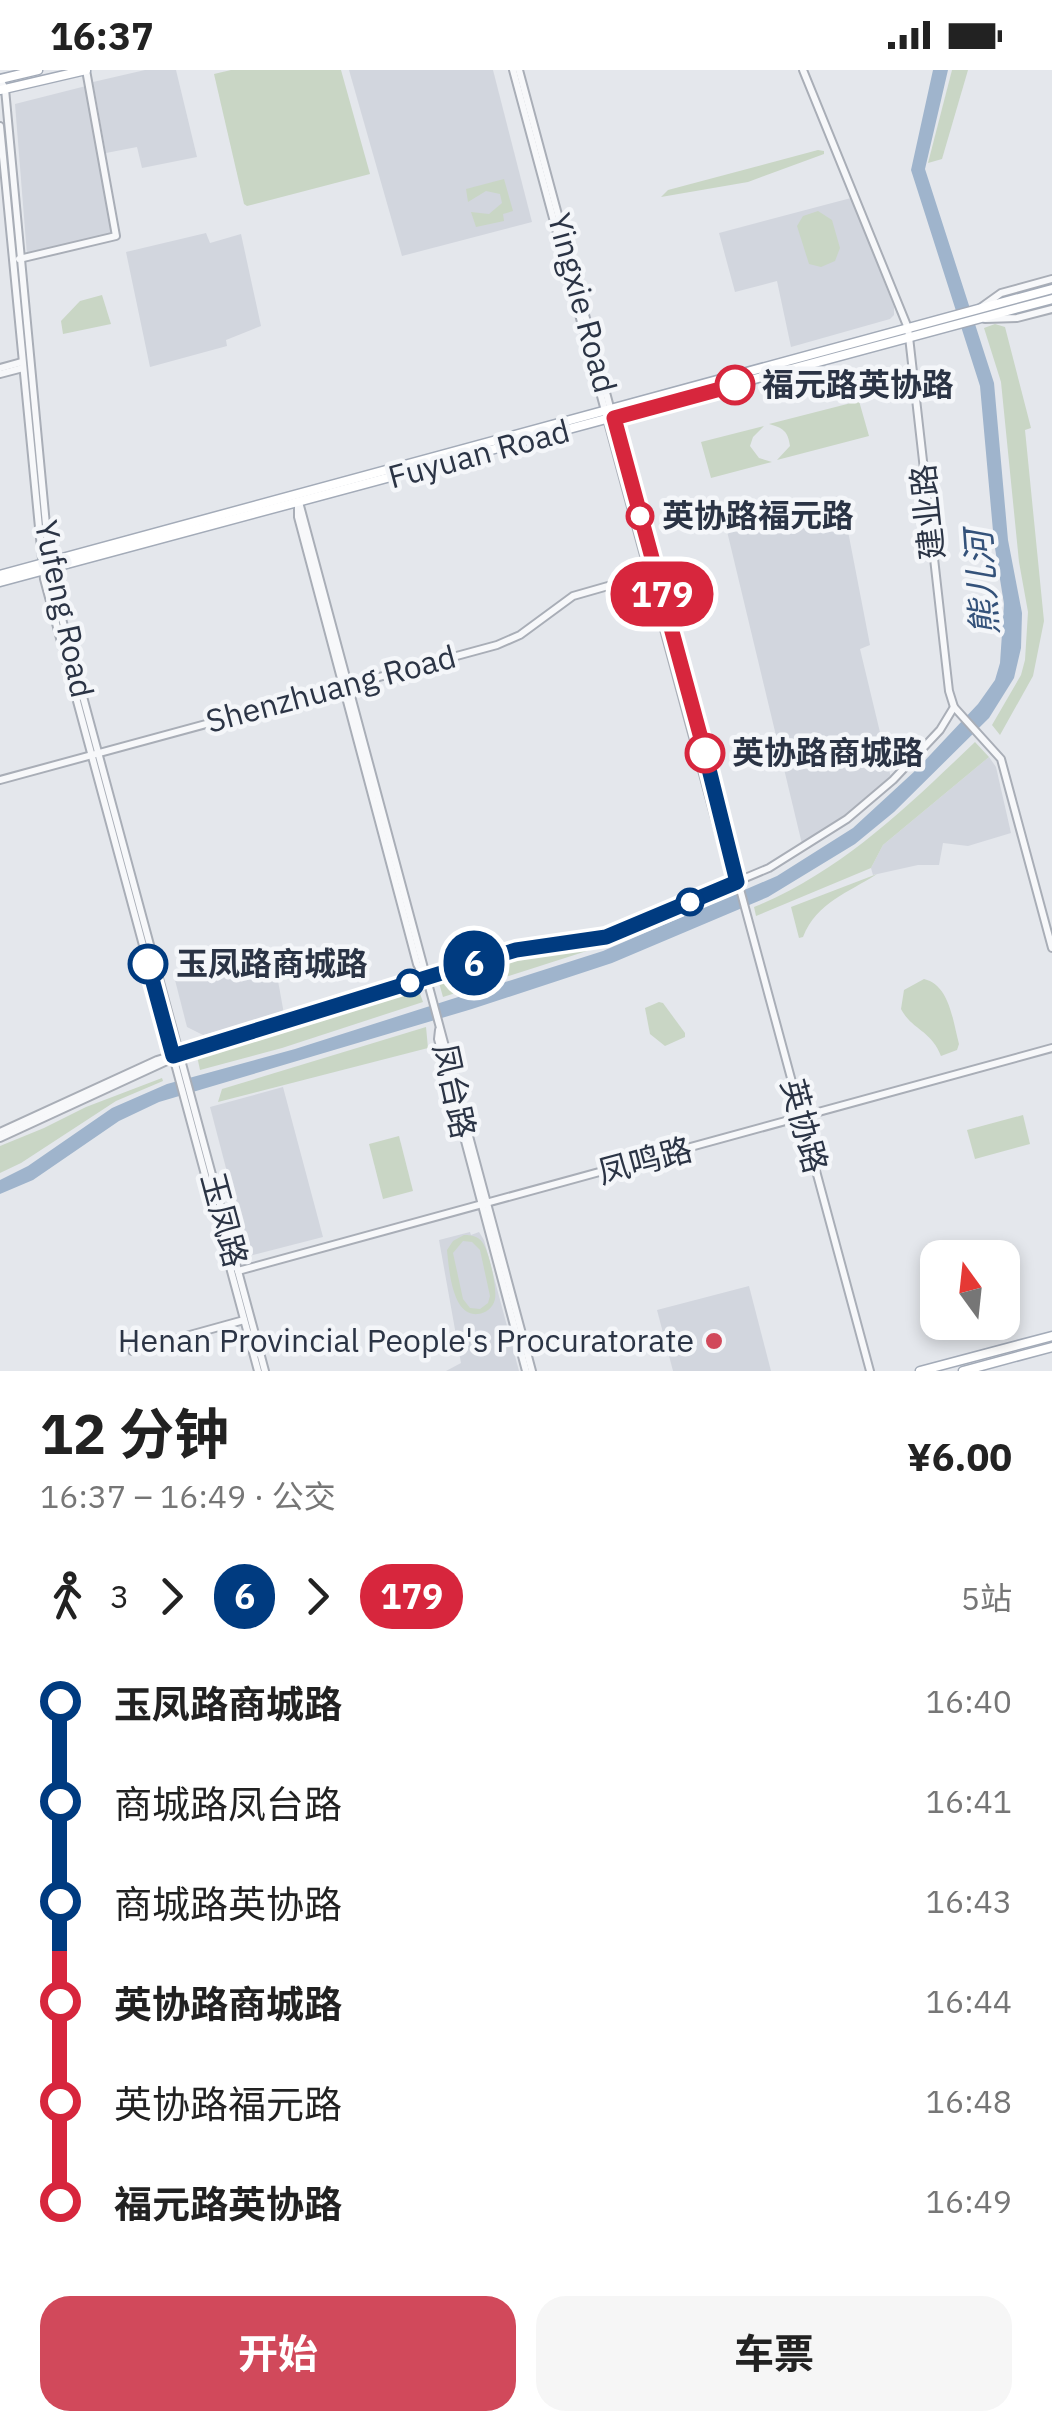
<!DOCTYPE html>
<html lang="zh">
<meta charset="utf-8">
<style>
body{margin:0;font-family:"IBM Plex Sans","Noto Sans SC",sans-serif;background:#f6f6f6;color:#222;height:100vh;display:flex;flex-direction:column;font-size:38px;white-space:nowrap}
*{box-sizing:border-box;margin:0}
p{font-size:32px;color:#767676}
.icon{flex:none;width:55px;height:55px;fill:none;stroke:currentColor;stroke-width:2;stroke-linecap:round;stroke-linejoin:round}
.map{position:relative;height:1301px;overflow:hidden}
.side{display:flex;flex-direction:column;background:#fff;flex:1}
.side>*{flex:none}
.badge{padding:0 20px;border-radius:32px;font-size:35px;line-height:65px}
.needle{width:65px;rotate:345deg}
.fabs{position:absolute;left:920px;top:1170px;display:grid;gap:20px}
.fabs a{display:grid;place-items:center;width:100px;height:100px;border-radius:20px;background:#fff;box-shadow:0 5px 15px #0003;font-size:50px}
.map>.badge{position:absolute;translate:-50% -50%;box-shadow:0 0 0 5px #fff}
.legs{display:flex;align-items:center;gap:15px;height:110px;padding:0 40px;font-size:32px}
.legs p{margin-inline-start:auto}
.summary{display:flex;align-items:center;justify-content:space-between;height:170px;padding:0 40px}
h1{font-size:55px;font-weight:700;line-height:75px}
.primary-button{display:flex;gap:20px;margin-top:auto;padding:20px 40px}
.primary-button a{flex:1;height:115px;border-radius:30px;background:#d1495b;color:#fff;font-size:40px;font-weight:700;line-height:115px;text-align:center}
.primary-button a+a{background:#f6f6f6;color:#222}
ul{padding:0 40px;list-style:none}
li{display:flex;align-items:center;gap:35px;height:100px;font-size:38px}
li i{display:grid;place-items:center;width:15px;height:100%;margin:0 12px;background:currentColor}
li i::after{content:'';width:25px;height:25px;margin:-12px;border:8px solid;border-radius:50%;background:#fff}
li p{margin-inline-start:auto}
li:first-child i{background:linear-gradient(#0000 50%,currentColor 0)}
li:last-child i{background:linear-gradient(currentColor 50%,#0000 0)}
.status{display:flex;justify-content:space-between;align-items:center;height:70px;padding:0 50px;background:#fff;direction:ltr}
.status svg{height:28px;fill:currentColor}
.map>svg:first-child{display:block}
</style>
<div class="status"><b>16:37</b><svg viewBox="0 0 49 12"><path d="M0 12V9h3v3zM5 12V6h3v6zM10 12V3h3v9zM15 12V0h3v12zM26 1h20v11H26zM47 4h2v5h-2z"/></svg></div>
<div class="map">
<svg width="1052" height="1301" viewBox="0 0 1052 1301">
<rect width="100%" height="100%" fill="#e4e7ec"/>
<!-- built -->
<g fill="#d2d6de">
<polygon points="145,0 176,0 197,87 142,98 137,77 106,83 93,12"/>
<polygon points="349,0 493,0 532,152 402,186"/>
<polygon points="86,16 113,166 27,185 15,34"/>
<polygon points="851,128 894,237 894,245 890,249 791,277 777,211 735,222 719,163"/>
<polygon points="206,163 210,173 241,164 261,256 226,270 227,276 150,297 126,182"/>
<polygon points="841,425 870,575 860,579 891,708 859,736 802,774 726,457"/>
<polygon points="989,687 996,697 1011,763 968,776 943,773 939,795 918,795 873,805 871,798 883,775"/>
<polygon points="273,883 284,944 203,965 187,957 175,910"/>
<polygon points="283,1017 323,1167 249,1186 210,1037"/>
<polygon points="470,1162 471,1165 479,1162 484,1170 519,1301 446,1301 461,1293 439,1170"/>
<polygon points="749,1216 771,1301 673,1301 657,1240"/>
</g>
<!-- green -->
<g fill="#c9d6c5" fill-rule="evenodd">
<polygon points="231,0 341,0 370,104 247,136 244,134 214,4"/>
<polygon points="952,0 968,0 942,89 928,93"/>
<polygon points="818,80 824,81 824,84 748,112 661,127 668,120"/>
<polygon points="504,109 513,141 503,144 504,151 476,157 471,142 489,144 502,133 500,124 486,121 468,132 466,119"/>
<polygon points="818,141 832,150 840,178 835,191 821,197 809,194 797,156 803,146"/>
<polygon points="102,225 111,254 63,264 61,251 80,231"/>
<polygon points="995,254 1005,257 1031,358 1025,360 1044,551 1033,606 1000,665 992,655 1021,605 1025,590 1028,542 1019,492 1001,312 984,258"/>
<path d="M859,331l10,35 -92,24 13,-14c-2,-15 -7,-18 -21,-22z"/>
<polygon points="764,356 753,367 750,376 759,388 772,392 711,408 701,372"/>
<path d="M975,672l14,15 -106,88 -12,23 -115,48 -2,-9c87,-35 154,-101 221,-165z"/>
<path d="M877,804c-29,19 -60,28 -74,63l-4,1 -8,-31z"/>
<polygon points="592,875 593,879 443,927 439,913 511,890"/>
<path d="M924,909c26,6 29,43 35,65l-2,6 -16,6c-10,-26 -29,-26 -40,-47l3,-19z"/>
<polygon points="418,918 423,932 282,978 200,1000 197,986"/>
<polygon points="659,932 663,933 685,963 685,967 665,976 650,964 645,938"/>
<polygon points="426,957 428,978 218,1032 222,1019"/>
<polygon points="162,1008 163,1011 116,1031 21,1093 0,1103 0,1076 44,1058 86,1037"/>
<polygon points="1023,1045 1030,1074 975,1089 967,1060"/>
<polygon points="399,1066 413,1121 383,1129 369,1074"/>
<path d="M464,1165c9,0 16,2 20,10 6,11 13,43 11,54 -2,9 -9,14 -17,15 -26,3 -29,-45 -31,-64l6,-9zM463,1171l9,1 8,8 10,46 -2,7 -8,6 -10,-1 -7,-9 -10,-46z"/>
</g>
<!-- water -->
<polygon fill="#9fb4cc" points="933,0 948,0 925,99 994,313 1008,470 1022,543 1021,578 1014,608 989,648 894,742 855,774 768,827 612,893 472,939 159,1032 119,1051 33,1110 0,1124 0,1110 28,1096 112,1038 167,1014 295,979 603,881 777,806 853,758 916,700 978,634 995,610 1000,593 1004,534 994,472 980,316 911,100"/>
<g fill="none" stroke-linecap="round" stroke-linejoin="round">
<defs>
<g id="minor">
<polyline points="513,0 729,800 735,808"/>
<polyline points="519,0 870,1301"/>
<polyline points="803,0 908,258 949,621 954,637 1001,689 1052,878"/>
<polyline points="0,9 5,19 51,508 265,1301"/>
<polyline points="0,56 44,509 258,1301"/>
<polyline points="19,189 116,166 86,0"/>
<polyline points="980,238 1001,223 1052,209"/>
<polyline points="985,249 1017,248 1052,239"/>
<polyline points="0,298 22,292"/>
<polyline points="0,304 23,298"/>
<polyline points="299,432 532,1301"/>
<polyline points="298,437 298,447 417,894 422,903"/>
<polyline points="0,710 497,575 520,565 573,526 650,504"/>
<polyline points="439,960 438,969 526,1301"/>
<polyline points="0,1062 157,990 516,880 605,867 769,798 847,749 893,710 940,660 954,637"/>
<polyline points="0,1068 167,991"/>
<polyline points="238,1201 1052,978"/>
<polyline points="132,1281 244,1250"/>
</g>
<g id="major">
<polyline points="0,9 38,0"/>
<polyline points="0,20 86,0"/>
<polyline points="0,505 1052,219"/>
<polyline points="0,512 1052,229"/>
<polyline points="920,1301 1052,1266"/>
<polyline points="963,1301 1052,1277"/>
</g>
</defs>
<!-- minor casing -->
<use href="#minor" stroke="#a9aeb7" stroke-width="10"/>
<!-- major casing -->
<use href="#major" stroke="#a3abb8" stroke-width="11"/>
<!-- minor -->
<use href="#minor" stroke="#f7f8fa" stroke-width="6"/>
<!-- major -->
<use href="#major" stroke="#fff" stroke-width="8"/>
</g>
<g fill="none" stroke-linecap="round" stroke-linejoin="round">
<defs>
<polyline id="line-1" points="148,894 173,986 516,880 606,867 737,812 705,683"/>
<polyline id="line-2" points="705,683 614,348 735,315"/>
</defs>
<!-- line-1 casing -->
<use href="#line-1" stroke="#fff" stroke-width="22"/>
<!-- line-2 casing -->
<use href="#line-2" stroke="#fff" stroke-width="22"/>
<!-- line-1 -->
<use href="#line-1" stroke="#003b80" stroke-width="15"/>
<!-- line-2 -->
<use href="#line-2" stroke="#d7263d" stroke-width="15"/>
</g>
<!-- markers -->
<g fill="#fff" stroke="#d7263d" stroke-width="5">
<circle cx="735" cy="315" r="18"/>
<circle cx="640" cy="446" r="12"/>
<circle cx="705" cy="683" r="18"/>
</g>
<g fill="#fff" stroke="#003b80" stroke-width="5">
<circle cx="690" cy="832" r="12"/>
<circle cx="148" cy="894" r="18"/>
<circle cx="410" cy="913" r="12"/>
</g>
<circle fill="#d1495b" stroke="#f4f6f9" stroke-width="4" cx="714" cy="1271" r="10"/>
<g text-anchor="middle" stroke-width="9" stroke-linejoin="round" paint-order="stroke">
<!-- street labels -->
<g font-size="32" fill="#2b3445" stroke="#f4f6f9">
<text transform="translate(582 233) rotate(75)" y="11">Yingxie Road</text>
<text transform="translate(479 384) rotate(-15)" y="11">Fuyuan Road</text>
<text transform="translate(928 442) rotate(-96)" y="11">建业路</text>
<text transform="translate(64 539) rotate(78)" y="11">Yufeng Road</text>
<text transform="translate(331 619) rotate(-15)" y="11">Shenzhuang Road</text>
<text transform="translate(454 1021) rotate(78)" y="11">凤台路</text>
<text transform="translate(804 1056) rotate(75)" y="11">英协路</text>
<text transform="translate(645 1091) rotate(-15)" y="11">凤鸣路</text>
<text transform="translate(224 1150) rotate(75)" y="11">玉凤路</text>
</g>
<!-- stop labels -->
<g font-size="32" font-weight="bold" fill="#2b3445" stroke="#f4f6f9" text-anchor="start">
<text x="762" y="326">福元路英协路</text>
<text x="662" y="457">英协路福元路</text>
<text x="732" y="694">英协路商城路</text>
<text x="176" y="905">玉凤路商城路</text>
</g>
<!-- poi labels -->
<g font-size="32" fill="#2b3445" stroke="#f4f6f9" text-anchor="end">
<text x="694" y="1282">Henan Provincial People's Procuratorate</text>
</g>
<!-- water labels -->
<g font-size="35" font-style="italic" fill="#34527a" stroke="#f4f6f9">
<text transform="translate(982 513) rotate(-94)" y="12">熊儿河</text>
</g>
</g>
</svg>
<div class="fabs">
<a><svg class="needle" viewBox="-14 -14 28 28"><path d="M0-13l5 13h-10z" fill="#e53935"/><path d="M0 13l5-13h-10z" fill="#767676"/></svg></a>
</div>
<b class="badge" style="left:474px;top:893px;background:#003b80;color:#fff">6</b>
<b class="badge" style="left:662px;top:524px;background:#d7263d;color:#fff">179</b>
</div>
<section class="side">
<div class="summary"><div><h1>12 分钟</h1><p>16:37 – 16:49 · 公交</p></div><b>¥6.00</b></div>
<div class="legs"><svg class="icon" aria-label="walk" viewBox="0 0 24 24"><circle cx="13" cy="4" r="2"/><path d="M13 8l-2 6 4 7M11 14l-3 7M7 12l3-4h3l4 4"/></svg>3<svg class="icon" aria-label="forward" viewBox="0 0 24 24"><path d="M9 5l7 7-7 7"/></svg><b class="badge" style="background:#003b80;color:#fff">6</b><svg class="icon" aria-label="forward" viewBox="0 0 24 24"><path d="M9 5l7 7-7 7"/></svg><b class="badge" style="background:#d7263d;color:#fff">179</b><p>5站</p></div>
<ul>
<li><i style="color:#003b80"></i><b>玉凤路商城路</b><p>16:40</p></li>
<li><i style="color:#003b80"></i><span>商城路凤台路</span><p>16:41</p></li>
<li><i style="color:#003b80"></i><span>商城路英协路</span><p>16:43</p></li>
<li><i style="color:#d7263d"></i><b>英协路商城路</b><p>16:44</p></li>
<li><i style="color:#d7263d"></i><span>英协路福元路</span><p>16:48</p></li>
<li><i style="color:#d7263d"></i><b>福元路英协路</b><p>16:49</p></li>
</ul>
<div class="primary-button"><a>开始</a><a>车票</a></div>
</section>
